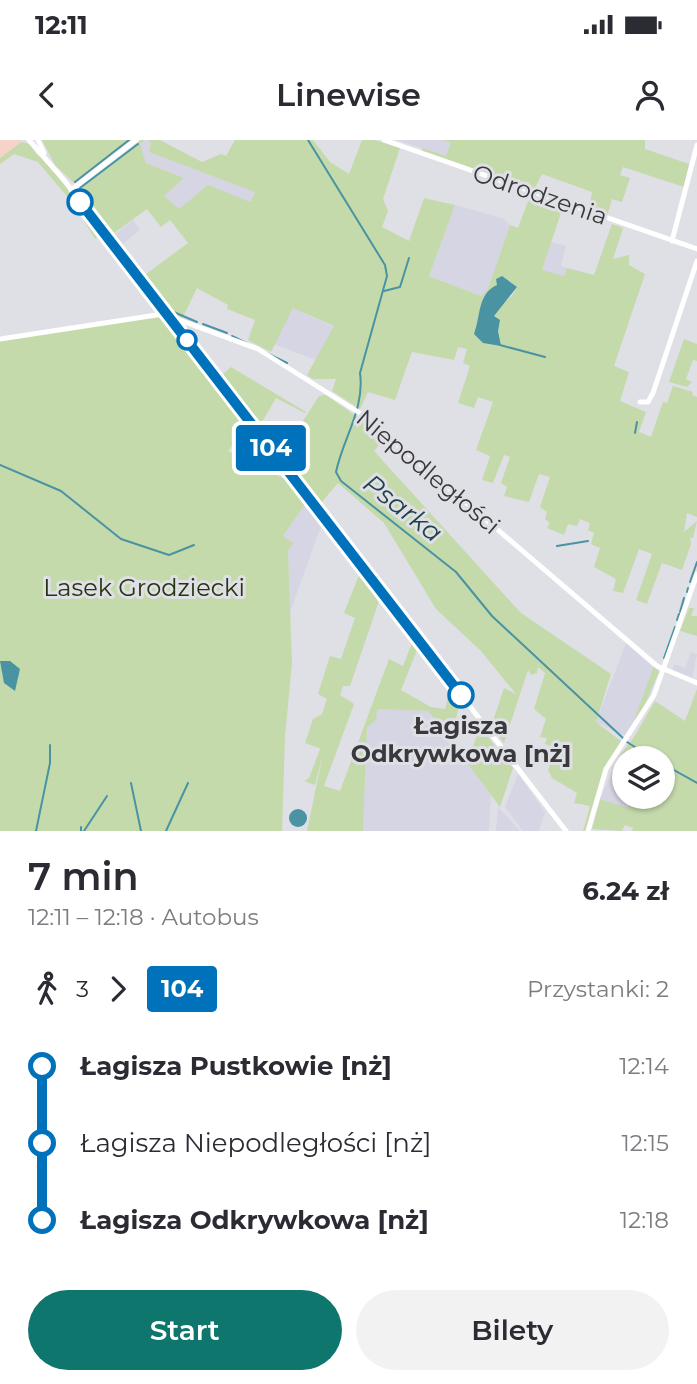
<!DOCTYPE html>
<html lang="pl">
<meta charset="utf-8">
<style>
body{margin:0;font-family:Montserrat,sans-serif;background:#f2f2f3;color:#2b2b33;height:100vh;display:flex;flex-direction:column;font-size:26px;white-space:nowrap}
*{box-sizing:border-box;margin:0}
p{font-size:23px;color:#7c7c81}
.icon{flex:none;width:38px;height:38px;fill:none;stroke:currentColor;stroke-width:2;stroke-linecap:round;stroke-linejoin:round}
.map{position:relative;height:691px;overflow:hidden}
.drawer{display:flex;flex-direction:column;background:#fff;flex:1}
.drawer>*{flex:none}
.badge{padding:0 14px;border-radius:5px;font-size:24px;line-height:46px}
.tools{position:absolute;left:612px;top:606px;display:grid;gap:14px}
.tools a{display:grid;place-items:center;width:63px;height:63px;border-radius:50%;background:#fff;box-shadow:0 2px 5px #0004;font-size:35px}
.map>.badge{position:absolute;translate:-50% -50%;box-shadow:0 0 0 4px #fff}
.legs{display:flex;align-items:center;gap:10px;height:77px;padding:0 28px;font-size:23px}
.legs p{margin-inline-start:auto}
.overview{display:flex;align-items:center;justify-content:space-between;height:119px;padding:0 28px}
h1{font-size:38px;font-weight:600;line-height:52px}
.cta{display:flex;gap:14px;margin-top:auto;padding:14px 28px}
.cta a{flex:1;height:80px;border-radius:42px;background:#0f766e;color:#fff;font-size:28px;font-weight:600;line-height:80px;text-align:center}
.cta a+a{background:#f2f2f3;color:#2b2b33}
ul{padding:0 28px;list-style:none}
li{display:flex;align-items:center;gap:24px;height:77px;font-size:26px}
li i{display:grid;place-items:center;width:10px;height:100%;margin:0 9px;background:currentColor}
li i::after{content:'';width:18px;height:18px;margin:-9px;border:5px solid;border-radius:50%;background:#fff}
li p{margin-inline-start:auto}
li:first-child i{background:linear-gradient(#0000 50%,currentColor 0)}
li:last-child i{background:linear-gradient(currentColor 50%,#0000 0)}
.status{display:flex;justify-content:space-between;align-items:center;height:49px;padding:0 35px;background:#fff;direction:ltr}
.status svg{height:19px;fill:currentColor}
header{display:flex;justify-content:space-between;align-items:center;height:91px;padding:0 28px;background:#fff;font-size:32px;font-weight:600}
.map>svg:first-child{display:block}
</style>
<div class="status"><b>12:11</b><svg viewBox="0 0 49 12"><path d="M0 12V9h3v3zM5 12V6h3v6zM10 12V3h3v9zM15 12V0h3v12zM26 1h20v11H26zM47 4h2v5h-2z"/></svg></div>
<header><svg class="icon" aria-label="back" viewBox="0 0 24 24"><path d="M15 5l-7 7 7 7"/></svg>Linewise<svg class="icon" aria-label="person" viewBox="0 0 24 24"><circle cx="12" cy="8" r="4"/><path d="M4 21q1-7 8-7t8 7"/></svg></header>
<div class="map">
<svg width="697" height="691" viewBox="0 0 697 691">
<rect width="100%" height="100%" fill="#dfdfe6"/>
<!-- built -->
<g fill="#d5d5e3">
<polygon points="145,0 151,2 149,12 255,51 250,62 179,70 164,56 184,38 146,23 139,4"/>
<polygon points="398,0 443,0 451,3 447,17"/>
<polygon points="455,65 502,78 510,85 488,149 481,156 429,136"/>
<polygon points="133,80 140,90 120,106 113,96"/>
<polygon points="551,102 566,106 561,126 567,128 564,136 542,130"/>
<polygon points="293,168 334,187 316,220 274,204"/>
<polygon points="306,363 322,383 290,472 288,410 283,396"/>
<polygon points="626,503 658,532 647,563 625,596 596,582"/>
<polygon points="691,512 697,514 692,538 672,531 674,524 685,528"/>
<polygon points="376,569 428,571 491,655 489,691 363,691 367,587"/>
<polygon points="620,615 626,618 625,656 633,656 629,669 600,659"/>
<polygon points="518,634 545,672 539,691 523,691 505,667"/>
<polygon points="498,667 520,691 496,691"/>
</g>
<!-- green -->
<g fill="#c5daab" fill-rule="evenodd">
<polygon points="42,0 130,0 74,43 55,25"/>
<path d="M141,0h4l-5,4 6,19 38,15 -20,18 15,13 29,-24 42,17 5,-10 -106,-40 2,-10 -4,-2h13l42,22 19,-8 5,2 9,-16h78l17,22 19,12 13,-34h13l25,8 -17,51 5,12 -6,16 27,14 15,-43 31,7 -26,71 52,20 7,-7 22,-64 8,3 10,-27h3l2,-5 30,11 -21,63 22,6 3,-8 27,7 18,-51 11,4 -10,31 16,-4v10l16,9 -31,92 15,6 -9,29 26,11 -7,20 12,5 12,-35 4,1 6,-17 20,6 -1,3 5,2v120l-10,-4 -3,19 13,-11 -4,17 -3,-1 1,7 -9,26 -20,-7 -15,41 -11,-4 16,-46 -13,-5 -16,44 -10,-2 3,-12 -22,-12 6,-19 -9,-4 3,-11 -6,-3 2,-7 -10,-4 -3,7 -9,-2 -4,11 -17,-7 3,-5 -5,-4 2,-7 -7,-5 10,-30 -11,-3 -10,28 -25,-6 3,-9 -6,-4 9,-26 -6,-2 -11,28 -11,-3 8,-24 -14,-6 17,-48 -15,-5 -4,11 -16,-5 12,-37 -7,-3 4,-14 -9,-2 -4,13 -42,-8 -17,48 -27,-8 -8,17 -28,-18 4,-12h-23l-6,-4 27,-49 -41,-18 -22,44 -23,-12 7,-20 -28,-11 1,-4 -31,-17 -13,27h-6l20,9 -27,-11 -29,-36 46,-34 -18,-23 -9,7 -14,-18 -37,27 -32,-45zM502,136l15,11c-7,17 -20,17 -37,20l4,-11 13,-11 1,-7z"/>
<polygon points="443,0 645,0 645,9 689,24 684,47 623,27 620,35 630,38 622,62 612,59 607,76 589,70 592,52 542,34 534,50 422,11 422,8 446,16 451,3"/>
<polygon points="21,2 30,4 36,14 46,21 102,94 95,99 75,66 38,22 14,14 0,24 0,18"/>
<polygon points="155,176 168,180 248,285 228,311 291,342 306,363 283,396 293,403 288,411 292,523 285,596 282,691 0,691 0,201"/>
<polygon points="684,199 697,204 697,221 693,220 686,239 692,242 687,247 669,242"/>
<polygon points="231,227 306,272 305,273 276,258 259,287 222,235"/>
<path d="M326,255l60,42 -12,14 147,162 90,61 -15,48 26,20c-20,28 -27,56 -36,89h-3l7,-25 -16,-3 3,-10 -25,-15 -4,-8 8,-22 -11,-4 2,-6 -7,-1 6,-18 -12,-10 11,-36 -7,-6 -1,6 -6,2 -3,-5 -24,73 -13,-16 13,-39 12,6 -35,-43 -45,-42 -52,-86 -46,-40 -18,21 -25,-35 16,-4 -22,-22 30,-47z"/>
<polygon points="361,430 380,458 350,546 343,546 340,555 354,564 324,646 340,651 389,519 403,526 414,498 419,505 401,550 431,567 445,569 450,549 460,562 452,596 462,613 428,571 377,569 376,580 367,587 363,691 307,691 323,614 315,645 304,641 309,638 320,609 324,610 305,603 313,579 322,574 327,559 318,554 330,516 341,519 355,478 344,473"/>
<polygon points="689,468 694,468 691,476 697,476 697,496 680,491"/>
<polygon points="654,526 659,532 637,581 634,580"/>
<polygon points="697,549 697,691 632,691 633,688 625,685 622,691 592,689 600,659 628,668 633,656 663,656 663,618 626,618 620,615 634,597 655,561 685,581"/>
<polygon points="480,587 513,628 500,667 467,623"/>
</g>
<!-- water -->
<g fill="#4993a3">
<path d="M502,136l15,11 -23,29 6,4 -2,11 3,15 -18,-3 -9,-9c7,-18 3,-40 23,-49l-1,-6z"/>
<polygon points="0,521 10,521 20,529 15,551 4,543"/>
<circle cx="298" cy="678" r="9"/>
</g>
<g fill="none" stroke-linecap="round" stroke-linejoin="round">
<!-- stream -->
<g stroke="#4993a3" stroke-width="2">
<path d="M308,0l77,125 2,11 -27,97c5,36 -17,65 -24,99l5,9 115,91 36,44 131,122"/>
<polyline points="75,42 129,0"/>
<polyline points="80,48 138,4"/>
<polyline points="143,136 169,170 197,182"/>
<polyline points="384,151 400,147 409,118"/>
<polyline points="203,184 227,193"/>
<polyline points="232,196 287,223"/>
<polyline points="500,205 545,217"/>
<polyline points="249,286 260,300"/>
<polyline points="635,293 637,282"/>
<polyline points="263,304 270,312"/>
<polyline points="272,316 320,378"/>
<polyline points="0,325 61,351 121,399 169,415 194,405"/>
<polyline points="324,383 324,384"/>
<polyline points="328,389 335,397"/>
<polyline points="339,402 340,405"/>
<polyline points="557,406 588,401"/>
<polyline points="345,410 348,414"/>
<polyline points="352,419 357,426"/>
<polyline points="361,431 382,458"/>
<polyline points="690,442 697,422"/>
<polyline points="687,452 688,448"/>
<polyline points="386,463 392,471"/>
<polyline points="680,472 684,458"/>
<polyline points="396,476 399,479"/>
<polyline points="677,480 679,474"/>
<polyline points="403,484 406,489"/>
<polyline points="410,494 422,509"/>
<polyline points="664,518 675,487"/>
<polyline points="627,602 652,618"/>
<polyline points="663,624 697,643"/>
<polyline points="131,643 141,691"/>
<polyline points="81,687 81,691"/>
<polyline points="36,691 50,623 50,605"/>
<polyline points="84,691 107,656"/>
<polyline points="166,691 188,643"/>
</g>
<!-- minor -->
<g stroke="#fff" stroke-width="5">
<polyline points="29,0 64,40 566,691"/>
<polyline points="38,0 44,13"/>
<polyline points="384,0 697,109"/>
<polyline points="71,50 136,0"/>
<polyline points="672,101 697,5"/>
<polyline points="0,199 163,174 258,209 366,277 657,526 697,543"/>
<polyline points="640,262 648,262 653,253 697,121"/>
<polyline points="588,691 606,629 654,555 697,434"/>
</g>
<!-- major -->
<g stroke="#f5d3c7" stroke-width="7">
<polyline points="0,5 6,0"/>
<polyline points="0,14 17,0"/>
</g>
</g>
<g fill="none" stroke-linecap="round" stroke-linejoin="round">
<defs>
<polyline id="line-1" points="80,62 461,555"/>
</defs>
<!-- line-1 casing -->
<use href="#line-1" stroke="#fff" stroke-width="16"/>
<!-- line-1 -->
<use href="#line-1" stroke="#0072bc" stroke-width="10"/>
</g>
<!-- markers -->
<g fill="#fff" stroke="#0072bc" stroke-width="3.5">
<circle cx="80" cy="62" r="12"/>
<circle cx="187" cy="200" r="9"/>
<circle cx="461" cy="555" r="12"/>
</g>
<g text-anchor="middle" stroke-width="6" stroke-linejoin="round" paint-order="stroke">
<!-- street labels -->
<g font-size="24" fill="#39393b" stroke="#dfdfe6">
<text transform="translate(540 55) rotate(19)" y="8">Odrodzenia</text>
<text transform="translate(428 332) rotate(40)" y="8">Niepodległości</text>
</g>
<!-- park labels -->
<g font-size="24" fill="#27350e" stroke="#dfdfe6">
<text x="144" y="456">Lasek Grodziecki</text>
</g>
<!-- stop labels -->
<g font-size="24" font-weight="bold" fill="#39393b" stroke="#dfdfe6">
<text x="461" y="594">Łagisza<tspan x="461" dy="28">Odkrywkowa [nż]</tspan></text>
</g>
<!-- water labels -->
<g font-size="26" font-style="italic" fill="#1f424a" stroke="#dfdfe6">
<text transform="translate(403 368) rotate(38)" y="9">Psarka</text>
</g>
</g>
</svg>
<div class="tools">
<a><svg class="icon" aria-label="layers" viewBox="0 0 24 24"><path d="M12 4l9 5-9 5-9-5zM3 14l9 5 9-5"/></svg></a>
</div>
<b class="badge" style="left:271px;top:308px;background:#0072bc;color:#fff">104</b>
</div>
<section class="drawer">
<div class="overview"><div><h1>7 min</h1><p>12:11 – 12:18 · Autobus</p></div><b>6.24 zł</b></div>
<div class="legs"><svg class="icon" aria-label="walk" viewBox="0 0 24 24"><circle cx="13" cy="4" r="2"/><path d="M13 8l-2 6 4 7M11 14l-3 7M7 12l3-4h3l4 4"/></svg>3<svg class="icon" aria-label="forward" viewBox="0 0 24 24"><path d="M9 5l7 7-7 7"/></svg><b class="badge" style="background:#0072bc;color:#fff">104</b><p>Przystanki: 2</p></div>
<ul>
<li><i style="color:#0072bc"></i><b>Łagisza Pustkowie [nż]</b><p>12:14</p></li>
<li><i style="color:#0072bc"></i><span>Łagisza Niepodległości [nż]</span><p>12:15</p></li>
<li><i style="color:#0072bc"></i><b>Łagisza Odkrywkowa [nż]</b><p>12:18</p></li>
</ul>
<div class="cta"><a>Start</a><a>Bilety</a></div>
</section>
